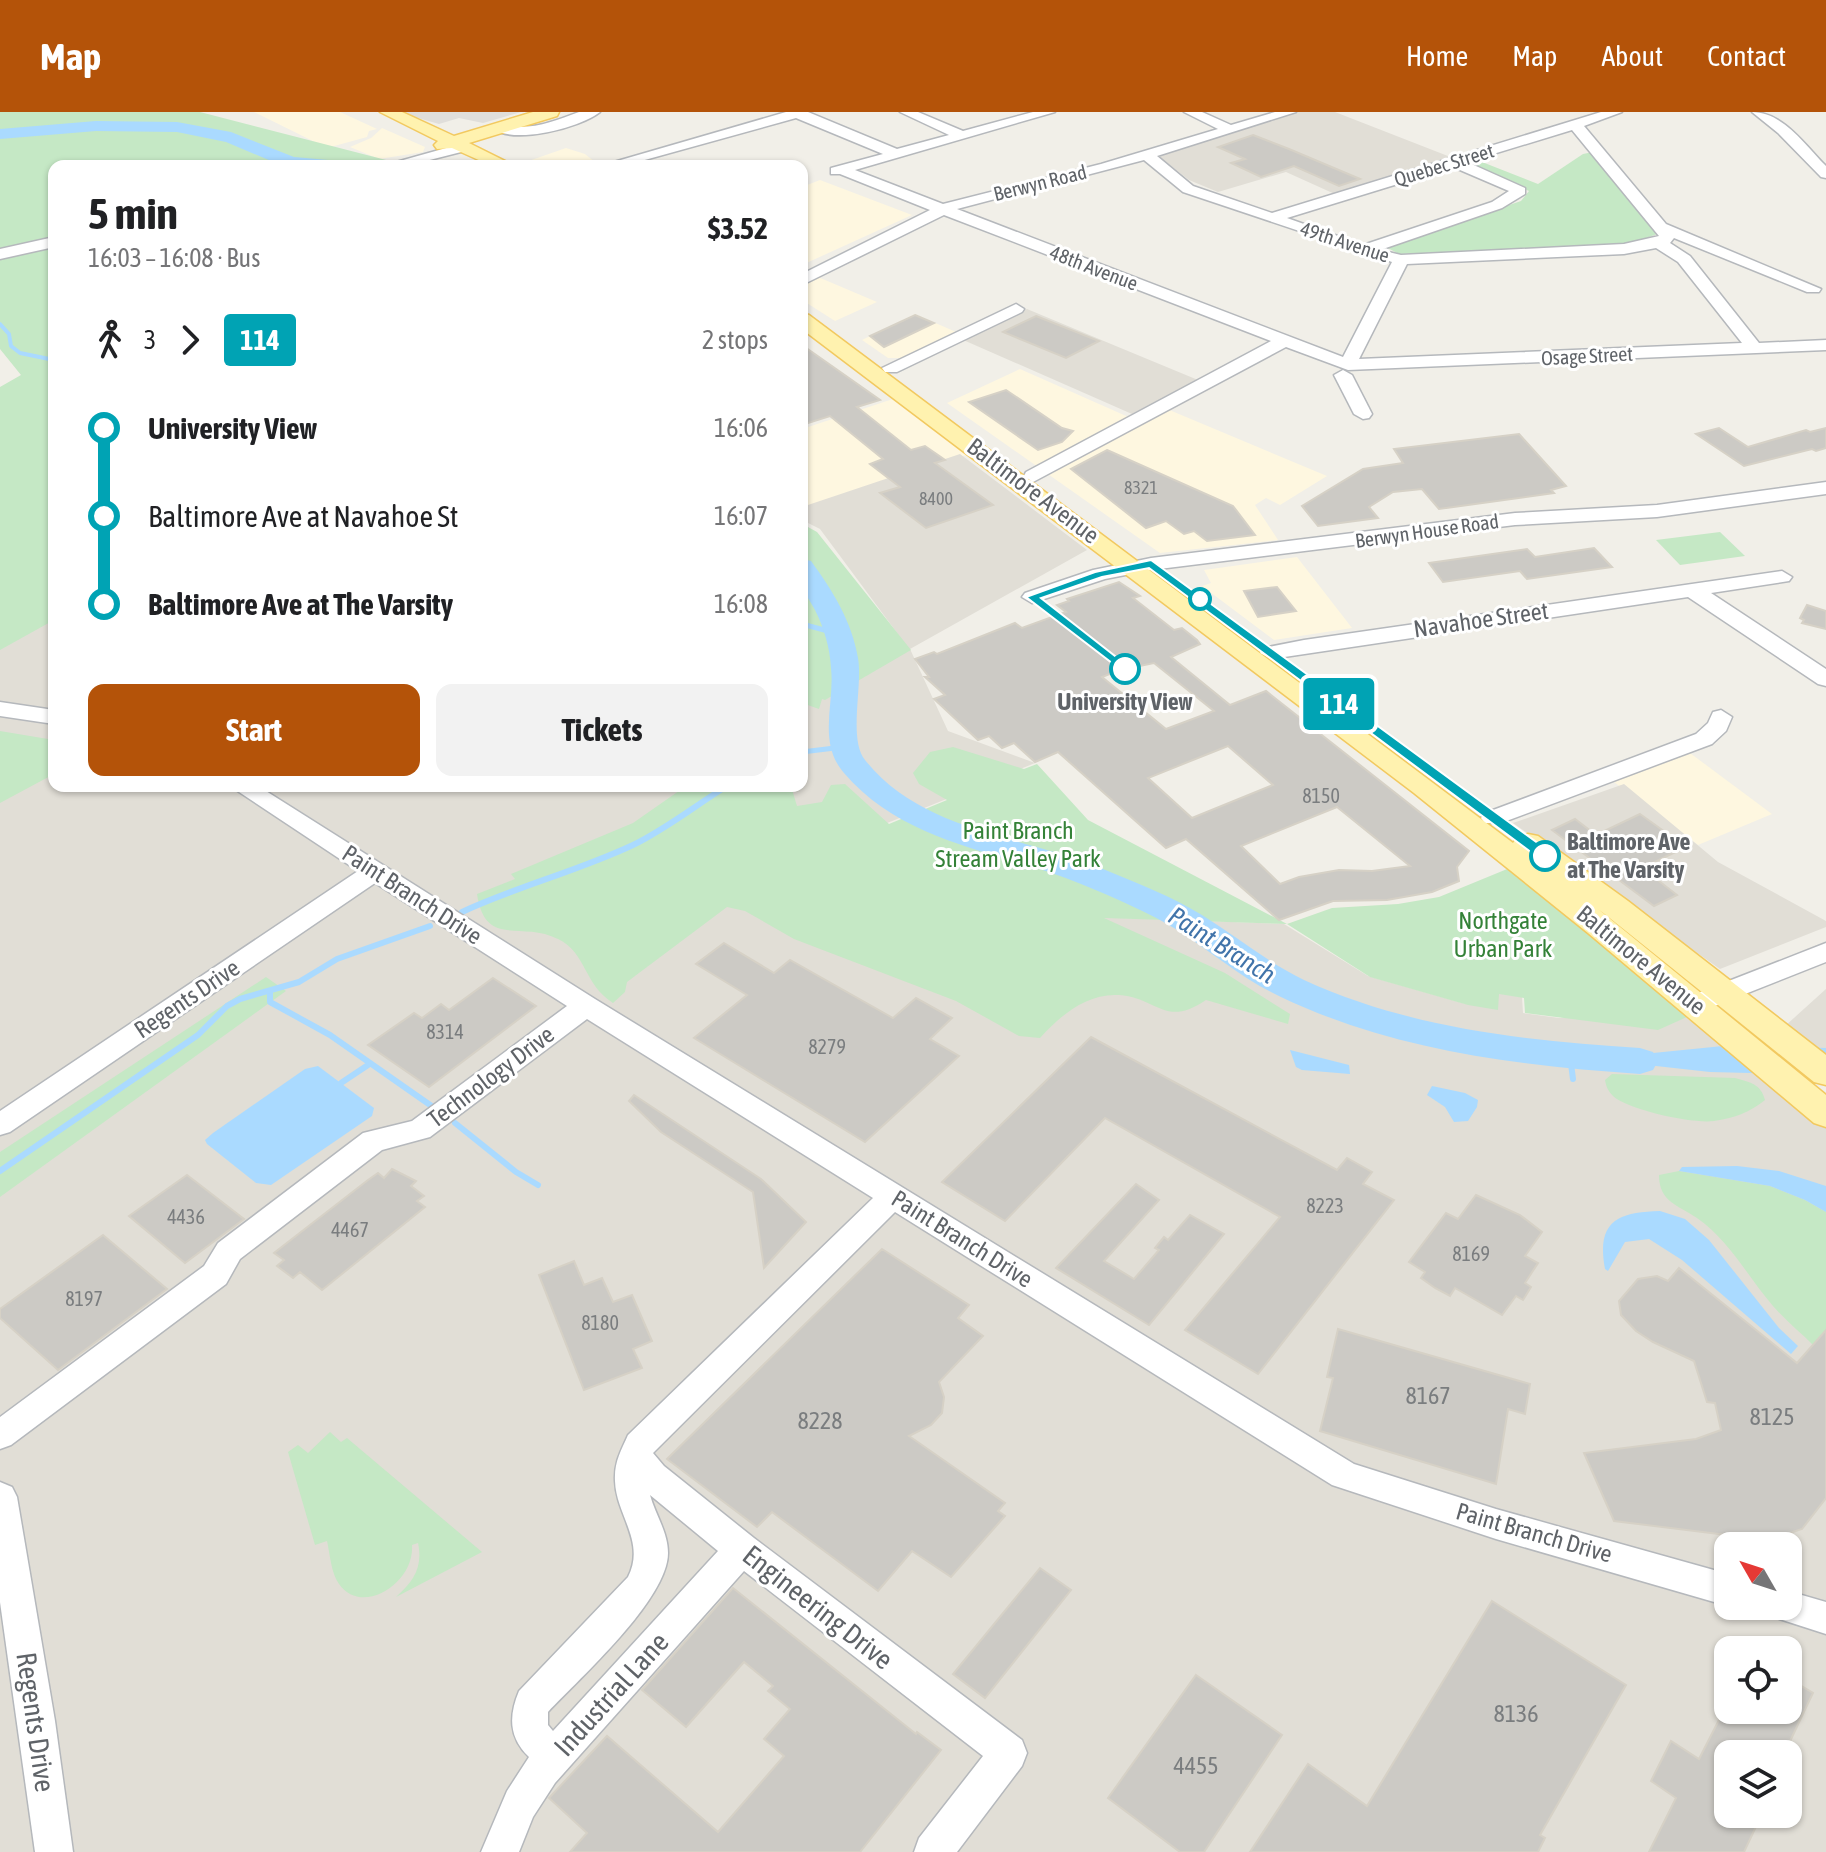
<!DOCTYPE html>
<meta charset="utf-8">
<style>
body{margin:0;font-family:"Asap Condensed",sans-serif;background:#f2f2f2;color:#202124;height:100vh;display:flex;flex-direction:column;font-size:30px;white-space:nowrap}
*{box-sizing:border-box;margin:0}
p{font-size:26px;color:#757577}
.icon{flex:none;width:44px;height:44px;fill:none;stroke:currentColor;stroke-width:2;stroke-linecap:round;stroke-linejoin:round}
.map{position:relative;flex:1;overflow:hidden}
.panel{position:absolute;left:48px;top:48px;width:760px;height:632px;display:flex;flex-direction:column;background:#fff;border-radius:16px;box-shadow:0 2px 6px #0004}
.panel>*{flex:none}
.badge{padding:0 16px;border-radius:6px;font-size:28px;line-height:52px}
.needle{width:52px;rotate:309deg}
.tools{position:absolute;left:1714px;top:1420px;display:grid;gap:16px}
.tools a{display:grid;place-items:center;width:88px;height:88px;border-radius:16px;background:#fff;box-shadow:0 2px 6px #0004;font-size:40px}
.map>.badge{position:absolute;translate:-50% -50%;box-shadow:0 0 0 4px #fff}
.legs{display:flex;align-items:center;gap:12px;height:88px;padding:0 40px;font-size:26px}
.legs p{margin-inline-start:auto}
.summary{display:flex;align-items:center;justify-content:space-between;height:136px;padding:0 40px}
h1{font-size:44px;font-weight:700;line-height:60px}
.action{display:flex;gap:16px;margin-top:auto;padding:16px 40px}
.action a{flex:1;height:92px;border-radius:16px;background:#b45309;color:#fff;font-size:32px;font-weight:700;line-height:92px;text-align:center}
.action a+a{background:#f2f2f2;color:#202124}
ul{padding:0 40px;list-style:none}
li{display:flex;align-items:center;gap:28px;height:88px;font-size:30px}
li i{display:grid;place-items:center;width:12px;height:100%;margin:0 10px;background:currentColor}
li i::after{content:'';width:20px;height:20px;margin:-10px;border:6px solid;border-radius:50%;background:#fff}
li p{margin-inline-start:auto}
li:first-child i{background:linear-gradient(#0000 50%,currentColor 0)}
li:last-child i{background:linear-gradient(currentColor 50%,#0000 0)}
header{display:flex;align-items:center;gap:48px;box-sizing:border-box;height:112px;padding:0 40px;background:#b45309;color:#fff}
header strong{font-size:38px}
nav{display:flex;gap:44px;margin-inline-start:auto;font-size:28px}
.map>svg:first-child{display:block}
</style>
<header>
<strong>Map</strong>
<nav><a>Home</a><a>Map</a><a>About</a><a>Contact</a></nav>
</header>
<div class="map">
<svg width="1826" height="1740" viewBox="0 0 1826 1740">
<rect width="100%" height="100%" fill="#f1efe8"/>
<!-- commercial -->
<g fill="#fef7e0">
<polygon points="254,0 340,0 377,17 369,19 367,25 327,36"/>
<polygon points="382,16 425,35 423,40 379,47 350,35 371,26"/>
<polygon points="566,36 585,42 600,54 517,53"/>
<polygon points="820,68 912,103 802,153 802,75"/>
<polygon points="818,165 877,190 835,209 802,188 802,174"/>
<polygon points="915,202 956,220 901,246 888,246 862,228"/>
<polygon points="1020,257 1142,311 1167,297 1327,364 1280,393 1266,386 1255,393 1278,428 1160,441 947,291"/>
<polygon points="896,286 972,341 802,396 802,317"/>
<polygon points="1297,445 1352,516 1274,528 1202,474 1211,471 1204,458"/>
<polygon points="1690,641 1772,702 1698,733 1614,670"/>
</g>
<!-- industrial -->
<polygon fill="#e0deda" points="397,0 521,0 483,11 459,6 439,12"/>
<!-- education -->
<g fill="#e1ded6" fill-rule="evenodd">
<polygon points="1298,0 1335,0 1453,46 1337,83 1286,60 1218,80 1189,68 1157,43"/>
<polygon points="1027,197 1111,232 1198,268 1132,302 961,227"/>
<path d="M54,256v418h748v-96l22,9 85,-50 -89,-120 -18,-9v-13l158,-53 127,96 -177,99 38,82 87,32 -343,139 592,22 84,52 98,28 30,-11 26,4 1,16 36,5 125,-2 142,107v729h-1826v-1461zM1728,1434h60v60h-60zM1728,1538h60v60h-60zM1728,1642h60v60h-60z"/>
<polygon points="1624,672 1718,750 1826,809 1826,815 1720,857 1513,711"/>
<polygon points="1826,877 1826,951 1784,915"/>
</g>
<!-- green -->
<g fill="#c5e8c5">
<polygon points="0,0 200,0 394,50 378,54 54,54 54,128 0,140"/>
<polygon points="1593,40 1657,122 1627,133 1399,142 1386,135 1521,89 1529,79 1470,53 1482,50 1538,72 1583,42"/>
<polygon points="54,134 54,508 0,538 0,275 21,263 0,237 0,147"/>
<polygon points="802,406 808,415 817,420 911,538 825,588 822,587 819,597 802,591"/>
<polygon points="1720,420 1745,444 1680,453 1656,428"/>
<polygon points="0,619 54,628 54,662 0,691"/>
<path d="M953,635l71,22 13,-5 51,56 199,104 45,-16 66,-4 41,-7 73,-30 85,69 90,81 -29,13 -133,-17 -1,-15 -25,-4 -1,16 -30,-5 -98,-28 -83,-53 -183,-6 121,55 65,41 -2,10 -82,-24c-41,28 -48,-2 -87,-5 -33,-2 -59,21 -79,43l-21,-2 -63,-35 -162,-62 -49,-28 -18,-4 -100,75 -2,10 -12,11c-30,-19 -26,-50 -55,-64 -36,-19 -73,10 -81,-45l38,-15 -4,-5 122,-51 53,-37h105l6,20 25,-4 9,-17 14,-1 44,40 58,-24 -28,-16 -6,-11 17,-21z"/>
<polygon points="266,865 286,879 0,1085 0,1040"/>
<path d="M1612,962l123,4c15,4 26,6 30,22 -16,13 -31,18 -51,21 -21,3 -86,-11 -101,-25 -5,-5 -7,-10 -8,-16z"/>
<path d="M1679,1059l91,15 35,14 21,12v118l-13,15c-13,-13 -28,-25 -40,-39 -25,-29 -44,-66 -76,-88 -19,-13 -38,-16 -38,-43z"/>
<path d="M330,1320l11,10 6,-4 135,114 -86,45c18,-16 27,-30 22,-54l-6,2c3,38 -50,72 -73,39 -8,-11 -9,-30 -12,-43l-12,4 -27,-93 10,-7 10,8z"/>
</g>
<!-- water -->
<g fill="#aadaff">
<polygon points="1733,933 1826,936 1826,963 1710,960 1593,947"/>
<polygon points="1290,938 1349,953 1350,962 1302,958 1296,955"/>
<polygon points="318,954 374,996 372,1004 271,1073 256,1071 207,1032 205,1028 213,1021 305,957"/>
<polygon points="1432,974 1465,981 1478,988 1477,995 1468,1009 1454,1010 1445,995 1427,983"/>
<polygon points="1737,1054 1779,1059 1826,1074 1826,1100 1805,1088 1770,1074 1679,1059 1682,1055"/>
<path d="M1660,1099l25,8 24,21 70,88 19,18 -7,8 -109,-94 -33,-21 -24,3 -17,29 -3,-2c-9,-48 13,-57 55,-58z"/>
</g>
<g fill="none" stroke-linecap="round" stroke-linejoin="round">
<!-- stream-far2 -->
<polyline stroke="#aadaff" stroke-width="4" points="0,212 9,222 11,234 20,241 54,248"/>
<!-- stream-far1 -->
<g stroke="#aadaff" stroke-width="5">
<polyline points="802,512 839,522"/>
<polyline points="802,640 843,635"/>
</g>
<!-- stream -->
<g stroke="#aadaff" stroke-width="6">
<path d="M462,800c56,-26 116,-41 171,-67 33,-16 63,-40 94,-59"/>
<polyline points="270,879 270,890 330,923 433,995"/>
<polyline points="1570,944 1573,967"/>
<polyline points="341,971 368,953"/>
<polyline points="455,1011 516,1060 538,1073"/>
<polyline points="0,1059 198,923 227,894 240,887 299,870 337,847 430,814"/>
</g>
<!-- river -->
<g fill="#aadaff" fill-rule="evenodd">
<polygon points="96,9 177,10 231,20 294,45 328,48 337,54 283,54 226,30 177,20 96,19 0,27 0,17"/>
<path d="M802,447l9,2c22,30 41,61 47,97 5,27 -10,81 7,102 57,72 159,76 238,109 34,14 68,27 99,46 34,21 65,47 102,65 104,48 223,61 336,68l13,4 5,9 -5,9 -13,4c-121,-8 -248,-24 -359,-77 -37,-17 -68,-44 -102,-66 -31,-19 -64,-33 -98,-47 -82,-34 -175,-39 -237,-111 -27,-31 -9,-69 -13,-105 -1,-20 -7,-40 -16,-58 -4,-8 -12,-18 -13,-27 -1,-7 0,-16 0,-24z"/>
</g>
</g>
<!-- building -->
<g fill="#cccac5" stroke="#d6d1c6" stroke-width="2" fill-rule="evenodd">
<polygon points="1253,23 1289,37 1360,67 1339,74 1294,54 1261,65 1231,51 1245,47 1218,35"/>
<polygon points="915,203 934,211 884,235 870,224"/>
<polygon points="1036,204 1099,229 1066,246 1003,220"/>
<polygon points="802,233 880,288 857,295 911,338 925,334 945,348 935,351 993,393 926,416 880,381 900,375 870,352 883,347 830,304 802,313"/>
<polygon points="1006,278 1062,316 1073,319 1062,330 1038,338 969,290"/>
<polygon points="1719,316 1748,335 1806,318 1810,320 1826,316 1826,336 1816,339 1812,337 1744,354 1696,322"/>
<polygon points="1519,322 1566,374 1551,378 1554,381 1439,397 1422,377 1393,380 1369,395 1378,406 1318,414 1302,394 1363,357 1403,351 1394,337"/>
<polygon points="1107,338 1233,394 1255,423 1207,429 1194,419 1184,422 1166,409 1146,416 1071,357"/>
<polygon points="1594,436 1612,455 1527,467 1520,459 1443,470 1429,451 1527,437 1535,445"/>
<path d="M1119,470l21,14 -7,2 41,32 8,-2 15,12 3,4 -29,13 59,48 36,-14 203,160 -12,16 2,14 -27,11 -45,8 -54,1 -54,19 -93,-81 -20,9 -108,-96 -23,10 -21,-19 -12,5 -13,-12 -11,4 -44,-41 11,-4 -20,-18h4l-14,-18 19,-7 3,2 78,-31 7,5 44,-16 -9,-7 12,-4 -2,-2zM1154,551l60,48 -48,18 -64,-52 30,-12 3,2zM1228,634l45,39 -81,33 -44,-40zM1337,695l73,59 -38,5 -33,-1 -40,7 -19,7 -39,-38z"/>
<polygon points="1277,475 1296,499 1258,505 1244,479"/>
<polygon points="1807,493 1826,499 1826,517 1802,511 1804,508 1800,506"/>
<polygon points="1640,702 1686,735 1642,756 1677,783 1654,794 1552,718 1575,707 1596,723"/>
<polygon points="724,831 774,861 790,848 893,906 916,886 952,906 930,927 959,944 865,1030 694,926 747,883 696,852"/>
<polygon points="493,866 536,894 429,975 368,933 414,901 422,906 441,892 449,898"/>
<polygon points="1091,925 1337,1058 1347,1046 1372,1060 1363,1072 1394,1088 1258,1262 1185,1218 1280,1105 1105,1006 1005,1109 942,1070"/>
<polygon points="634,983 761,1067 806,1110 764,1156 753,1080 661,1020 629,989"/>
<polygon points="392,1057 416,1069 411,1074 424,1084 417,1089 425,1095 322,1178 300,1160 293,1166 277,1154 284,1148 274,1141 368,1068 378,1061 384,1066"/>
<polygon points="187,1063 244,1107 185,1151 129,1104"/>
<polygon points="1136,1072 1159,1088 1104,1149 1134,1167 1159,1138 1155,1136 1164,1125 1168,1128 1190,1103 1224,1122 1149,1213 1056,1156"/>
<polygon points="1476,1083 1520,1103 1542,1120 1525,1144 1538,1151 1525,1171 1531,1175 1523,1188 1516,1184 1502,1203 1455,1176 1450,1184 1435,1176 1421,1166 1425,1160 1409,1150 1446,1101 1458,1107"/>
<polygon points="103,1123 167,1177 58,1258 0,1206 0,1197"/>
<polygon points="882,1137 969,1193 958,1206 983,1224 939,1270 944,1285 942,1301 931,1313 909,1324 1005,1391 998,1399 1005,1404 951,1465 912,1439 878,1479 772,1400 757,1415 667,1347"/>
<polygon points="574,1149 584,1173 602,1166 613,1190 632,1183 652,1229 633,1237 642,1256 584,1278 539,1163"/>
<polygon points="1679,1156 1797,1251 1826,1218 1826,1386 1802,1417 1781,1424 1759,1427 1614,1409 1584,1341 1696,1327 1721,1318 1715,1291 1707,1290 1694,1249 1653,1230 1636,1219 1621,1203 1619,1189 1638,1167 1657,1164 1668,1169"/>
<polygon points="1338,1217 1530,1272 1525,1302 1508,1297 1496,1372 1320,1319 1333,1266 1327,1265"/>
<polygon points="1040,1456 1071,1478 985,1586 953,1562"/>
<polygon points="733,1476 916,1622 917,1620 941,1638 860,1740 570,1740 587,1721 549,1686 607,1624 718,1720 784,1644 764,1627 790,1597 768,1579 773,1574 744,1550 686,1615 642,1578"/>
<polygon points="1492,1489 1626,1573 1540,1723 1545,1726 1538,1740 1250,1740 1308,1652 1367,1694"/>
<polygon points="1196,1563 1282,1623 1204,1740 1180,1740 1108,1686"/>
<polygon points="1788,1566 1813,1581 1784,1642 1728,1642 1728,1702 1762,1702 1744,1740 1649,1740 1676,1686 1651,1669 1671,1629 1699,1647 1724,1598 1788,1598"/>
</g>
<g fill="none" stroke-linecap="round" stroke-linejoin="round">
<defs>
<g id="minor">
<path d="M579,0h21c-20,16 -86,33 -108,16l7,-4c29,8 53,-2 80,-12z"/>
<path d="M786,0h22l89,37 52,-14 -49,-23h18l45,19 70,-19h22l-200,58 88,34 158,-40 117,-35 -34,-17h18l29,13 44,-13h21l-139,44 36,30 79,27 329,-101h21l-38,14 82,98 155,65 -2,3h-12l-133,-54 -4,5 20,13 69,87 67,-3v10l-478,20 -62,-23 -253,135 -9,-6 2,-4 245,-131 -327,-126 -142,70v-11l128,-64 -90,-36h-9v-6l52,-14 -87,-36 -173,48h-23zM1572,18l87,106 -35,8 -223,11 -21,-5 122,-42 23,-14v-6l-58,-26zM1144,48l39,32 209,70 -49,95 -386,-148zM1453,55l56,24 -17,11 -129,43 -76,-27zM1656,136l22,14 64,81 -383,16 48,-95 217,-10z"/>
<path d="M1752,0c31,0 53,33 74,54v12l-5,-1 -43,-44z"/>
<polygon points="464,31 471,35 469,38 406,54 382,54"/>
<polygon points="54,125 54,135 0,147 0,137"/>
<polygon points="1016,192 1024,197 1022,200 897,260 885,260 882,256"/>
<polygon points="1343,258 1352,263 1372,302 1369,306 1363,307 1354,302 1334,263"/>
<polygon points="1826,370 1826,382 1657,405 1515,413 1151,458 1105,467 1032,491 1022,485 1025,481 1093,458 1151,446 1515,401 1657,393"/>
<polygon points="1782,459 1792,465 1789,469 1711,481 1826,557 1826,574 1818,572 1688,485 1271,547 1260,541 1263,536 1304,528"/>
<polygon points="0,590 54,598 54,612 0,604"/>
<polygon points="1721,598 1732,605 1726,619 1712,632 1501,711 1485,711 1481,706 1485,701 1696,622 1708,611 1713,600"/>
<path d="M230,674h28l337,213 759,465 142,45 232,65v32l-232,-67 -164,-54 -437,-273 -242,241 11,13 90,72 268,202 5,13 -5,13 -65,86h-43l5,-14 64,-82 -239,-185 -189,212 -22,34 -14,35h-38l26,-61 22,-34c-21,-20 -20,-42 -10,-66l109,-114c18,-35 -12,-62 -13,-96 -1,-19 6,-30 13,-46l245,-237 -286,-179 -157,118 -48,13 -142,109 -14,25 -215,161 -11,4v-32l204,-151 14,-23 145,-110 49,-12 155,-115 -192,-123 -365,249 -10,3v-24l358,-240zM650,1383l68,56 -165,180 -5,-6v-13c33,-35 120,-113 120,-159 0,-21 -13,-39 -18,-58z"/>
<polygon points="1826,831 1826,850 1707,897 1698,895 1694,888 1698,881"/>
<polygon points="0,1370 12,1375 17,1385 55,1609 73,1740 35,1740 0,1490"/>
<polygon points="1788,1479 1826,1490 1826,1522 1773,1505 1768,1494 1788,1494"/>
</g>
<g id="major">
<polygon points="380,0 402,0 454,24 533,0 559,0 557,4 469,31 515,54 492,54 452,36 437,37 434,33 438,29"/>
<polygon points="802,201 809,203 1513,731 1518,724 1528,722 1538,724 1628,789 1826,943 1826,973 1814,970 1606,803 1598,797 1826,983 1826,1015 1814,1011 1588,821 1414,681 802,217"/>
</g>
</defs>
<!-- minor casing -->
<use href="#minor" stroke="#b5b8bc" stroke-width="3"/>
<!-- major casing -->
<use href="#major" stroke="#f2c960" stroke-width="3"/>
<!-- minor -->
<use href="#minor" fill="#fff" fill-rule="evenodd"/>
<!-- major -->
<use href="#major" fill="#fff2af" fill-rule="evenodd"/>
</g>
<!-- line-1 -->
<polygon fill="#00a3b4" stroke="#fff" stroke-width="2" points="1151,448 1550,740 1550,747 1540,747 1149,456 1102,465 1041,486 1129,555 1131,557 1125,561 1026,485 1095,460"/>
<!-- markers -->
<g fill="#fff" stroke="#00a3b4" stroke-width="4">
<circle cx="1200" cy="487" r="10"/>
<circle cx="1125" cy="557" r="14"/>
<circle cx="1545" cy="744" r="14"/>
</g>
<g text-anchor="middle" stroke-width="6" stroke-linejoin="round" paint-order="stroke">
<!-- far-number labels -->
<g font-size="18" fill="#7a7d7f">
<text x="1141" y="382">8321</text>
<text x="936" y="393">8400</text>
</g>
<!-- far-street labels -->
<g font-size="20" fill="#5f6368" stroke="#fff">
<text transform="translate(1444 53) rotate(-17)" y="7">Quebec Street</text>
<text transform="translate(1040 71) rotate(-14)" y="7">Berwyn Road</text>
<text transform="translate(1345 130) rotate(18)" y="7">49th Avenue</text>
<text transform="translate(1094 156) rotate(21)" y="7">48th Avenue</text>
<text transform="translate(1587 244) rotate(-3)" y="7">Osage Street</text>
<text transform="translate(1427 419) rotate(-8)" y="7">Berwyn House Road</text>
</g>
<!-- number labels -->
<g font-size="20" fill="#7a7d7f">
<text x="1321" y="691">8150</text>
<text x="445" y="927">8314</text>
<text x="827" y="942">8279</text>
<text x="1325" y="1101">8223</text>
<text x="186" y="1112">4436</text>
<text x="350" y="1125">4467</text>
<text x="1471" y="1149">8169</text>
<text x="84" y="1194">8197</text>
<text x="600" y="1218">8180</text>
</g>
<!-- street labels -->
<g font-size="24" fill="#5f6368" stroke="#fff">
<text transform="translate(1033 379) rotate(37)" y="8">Baltimore Avenue</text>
<text transform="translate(1481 508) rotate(-8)" y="8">Navahoe Street</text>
<text transform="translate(412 783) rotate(33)" y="8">Paint Branch Drive</text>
<text transform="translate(1641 848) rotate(39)" y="8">Baltimore Avenue</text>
<text transform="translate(187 887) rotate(-34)" y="8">Regents Drive</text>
<text transform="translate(491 965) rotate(-37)" y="8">Technology Drive</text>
<text transform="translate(962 1127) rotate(32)" y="8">Paint Branch Drive</text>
<text transform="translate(1534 1421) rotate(16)" y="8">Paint Branch Drive</text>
</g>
<!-- stop labels -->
<g font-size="24" font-weight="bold" fill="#5f6368" stroke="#fff">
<text x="1125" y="598">University View</text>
<text x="1567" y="738" text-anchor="start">Baltimore Ave<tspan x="1567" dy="28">at The Varsity</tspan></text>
</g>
<!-- park labels -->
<g font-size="24" fill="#348238" stroke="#fff">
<text x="1018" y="727">Paint Branch<tspan x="1018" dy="28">Stream Valley Park</tspan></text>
<text x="1503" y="817">Northgate<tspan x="1503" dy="28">Urban Park</tspan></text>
</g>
<!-- near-number labels -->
<g font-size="24" fill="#7a7d7f">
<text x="1428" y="1292">8167</text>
<text x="1772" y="1313">8125</text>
<text x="820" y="1317">8228</text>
<text x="1516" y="1610">8136</text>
<text x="1196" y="1662">4455</text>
</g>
<!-- water labels -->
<g font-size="26" font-style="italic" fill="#4174aa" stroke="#fff">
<text transform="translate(1222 833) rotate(32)" y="9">Paint Branch</text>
</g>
<!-- near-street labels -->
<g font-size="28" fill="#5f6368" stroke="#fff">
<text transform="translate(818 1495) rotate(38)" y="10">Engineering Drive</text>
<text transform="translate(611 1582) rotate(-48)" y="10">Industrial Lane</text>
<text transform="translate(36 1610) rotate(82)" y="10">Regents Drive</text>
</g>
</g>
</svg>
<div class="tools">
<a><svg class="needle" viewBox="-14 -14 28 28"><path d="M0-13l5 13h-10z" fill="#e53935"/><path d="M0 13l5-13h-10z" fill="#757577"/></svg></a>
<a><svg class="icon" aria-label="locate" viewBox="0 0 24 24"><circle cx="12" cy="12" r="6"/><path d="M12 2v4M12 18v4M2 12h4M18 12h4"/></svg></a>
<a><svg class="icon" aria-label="layers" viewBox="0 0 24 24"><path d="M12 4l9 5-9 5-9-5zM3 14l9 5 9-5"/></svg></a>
</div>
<b class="badge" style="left:1339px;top:592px;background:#00a3b4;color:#fff">114</b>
<section class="panel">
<div class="summary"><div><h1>5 min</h1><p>16:03 – 16:08 · Bus</p></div><b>$3.52</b></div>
<div class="legs"><svg class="icon" aria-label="walk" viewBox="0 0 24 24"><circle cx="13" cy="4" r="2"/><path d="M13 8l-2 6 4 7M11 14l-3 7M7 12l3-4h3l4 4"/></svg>3<svg class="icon" aria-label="forward" viewBox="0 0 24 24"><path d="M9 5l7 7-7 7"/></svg><b class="badge" style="background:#00a3b4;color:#fff">114</b><p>2 stops</p></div>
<ul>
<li><i style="color:#00a3b4"></i><b>University View</b><p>16:06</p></li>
<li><i style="color:#00a3b4"></i><span>Baltimore Ave at Navahoe St</span><p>16:07</p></li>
<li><i style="color:#00a3b4"></i><b>Baltimore Ave at The Varsity</b><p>16:08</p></li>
</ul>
<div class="action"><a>Start</a><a>Tickets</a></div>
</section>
</div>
